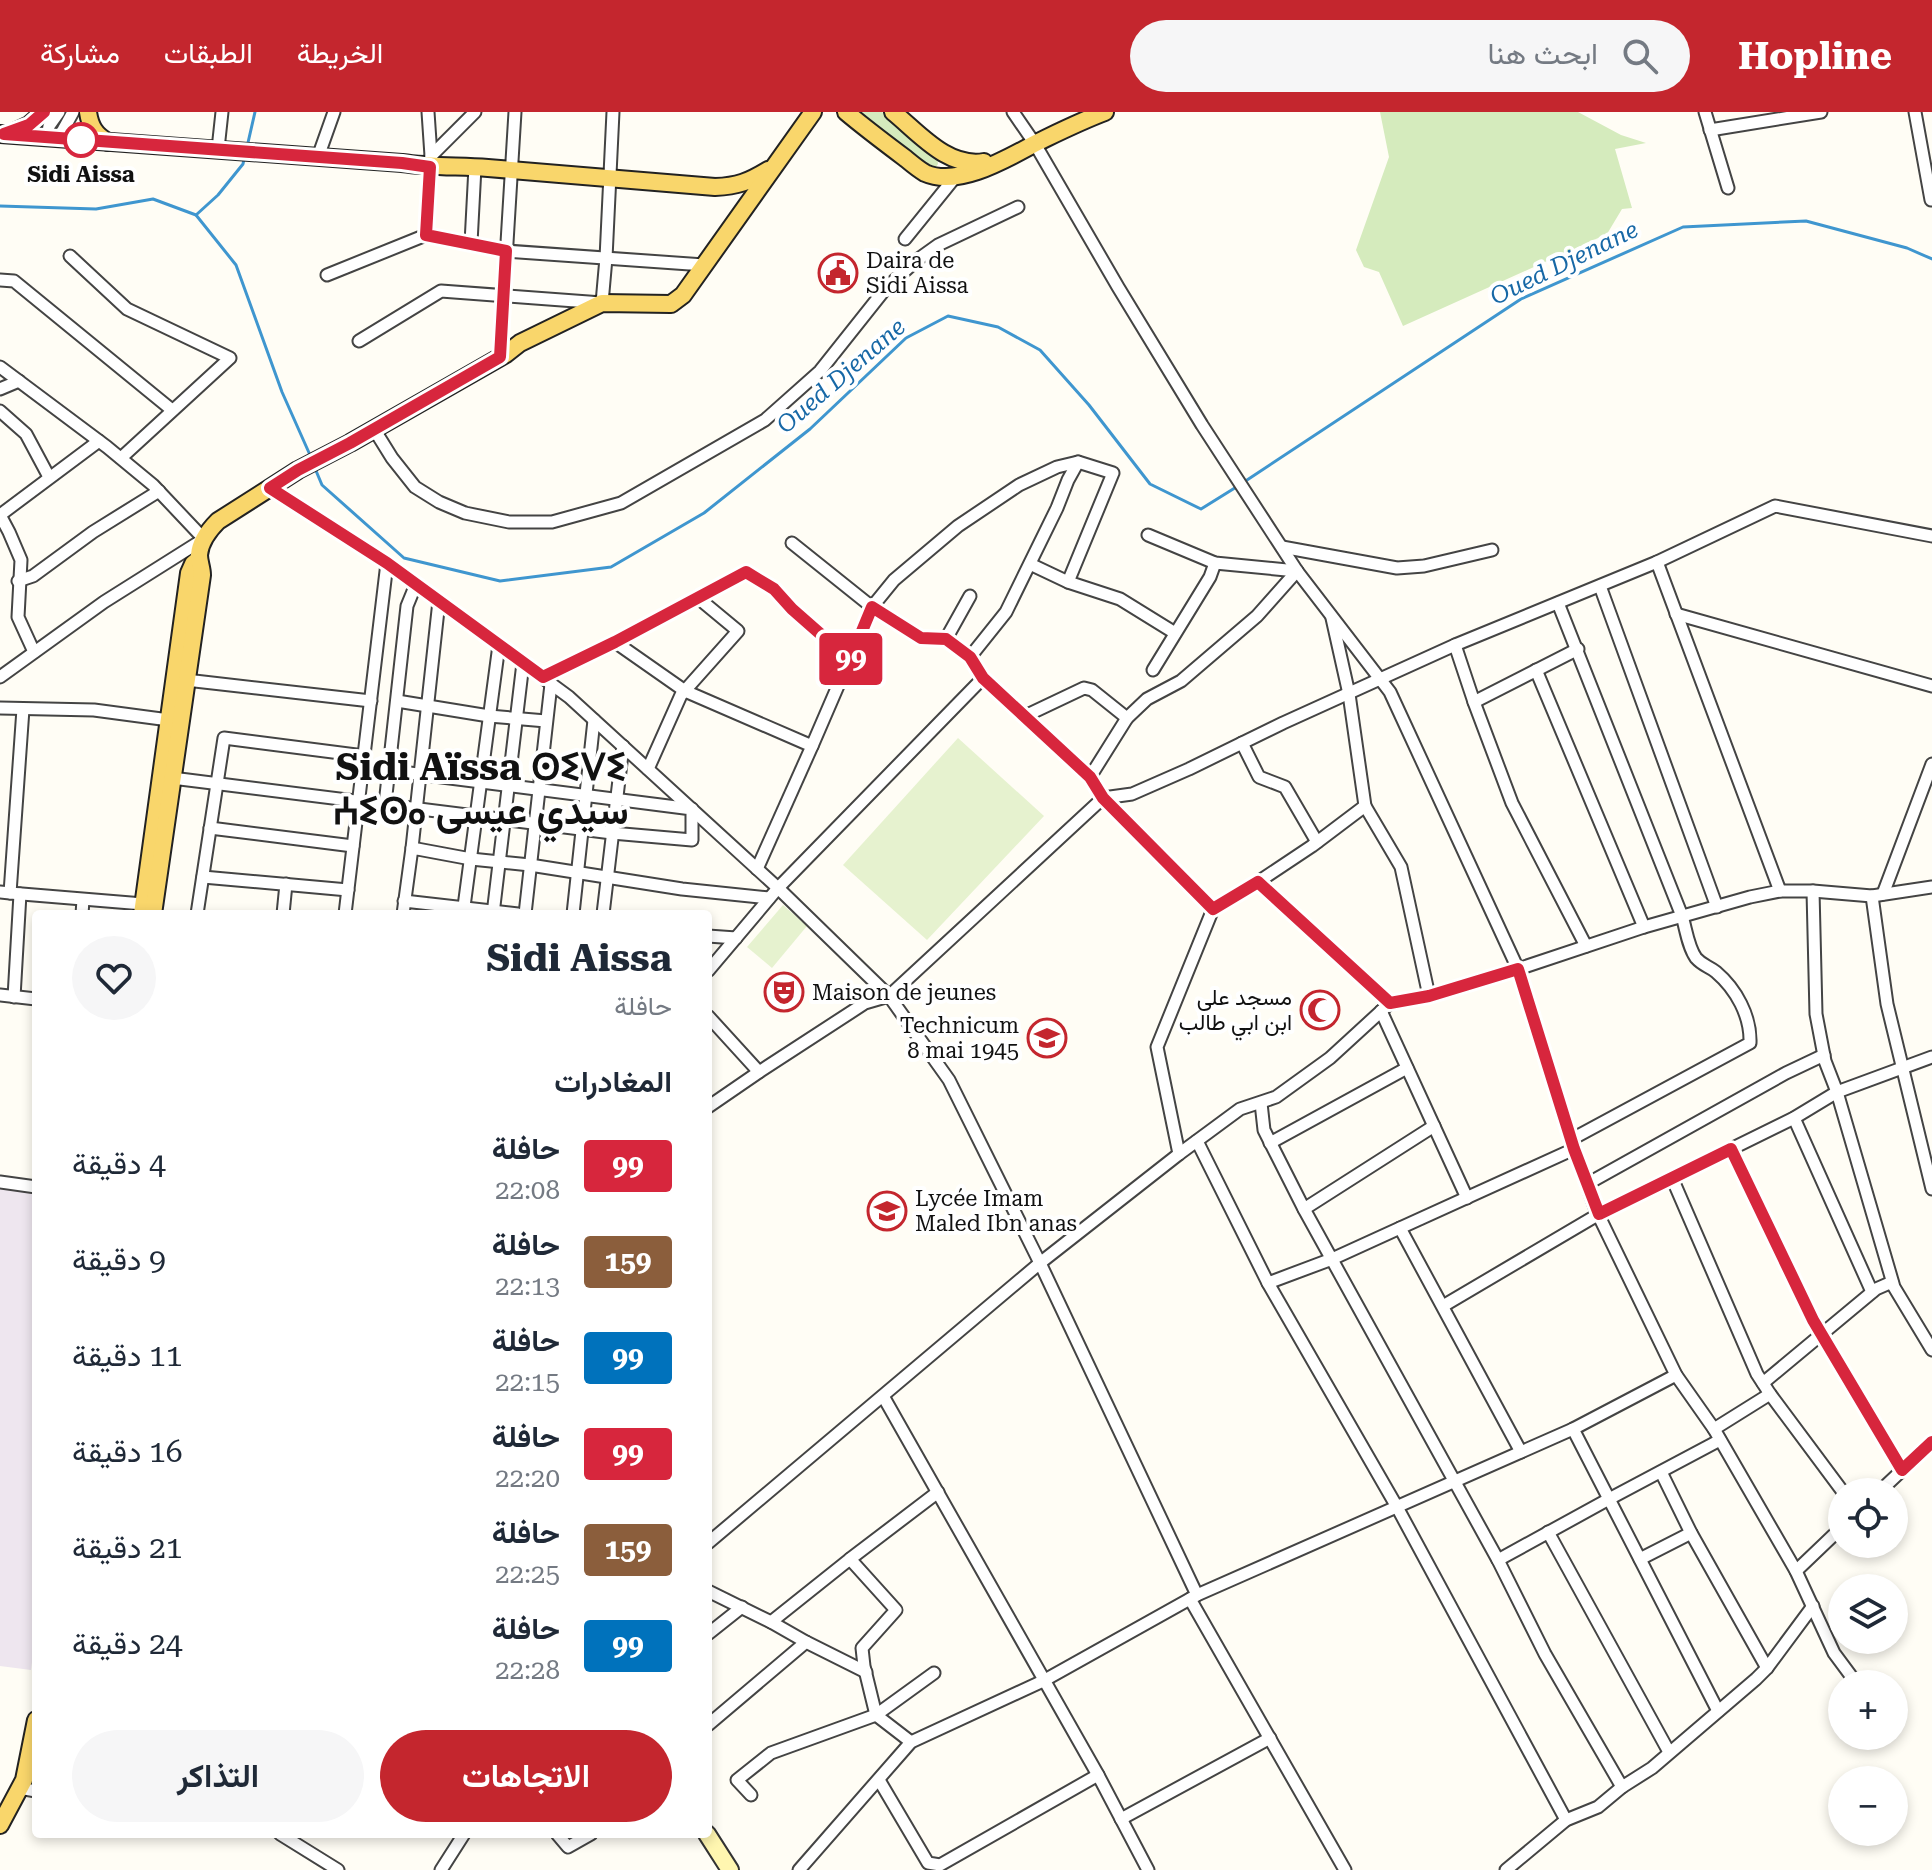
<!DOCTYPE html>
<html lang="ar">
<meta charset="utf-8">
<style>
body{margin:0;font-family:"Roboto Serif",Vazirmatn,"Noto Sans Tifinagh",serif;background:#f6f6f7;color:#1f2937;direction:rtl;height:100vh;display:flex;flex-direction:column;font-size:30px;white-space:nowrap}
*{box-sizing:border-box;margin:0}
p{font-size:26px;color:#747a83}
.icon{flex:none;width:44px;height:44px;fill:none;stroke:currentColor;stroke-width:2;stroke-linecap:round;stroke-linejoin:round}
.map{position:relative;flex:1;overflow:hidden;direction:ltr}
.side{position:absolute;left:32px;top:798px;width:680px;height:928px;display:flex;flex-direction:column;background:#fff;border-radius:8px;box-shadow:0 4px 12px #0003;direction:rtl}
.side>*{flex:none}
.badge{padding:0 16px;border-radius:6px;font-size:28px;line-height:52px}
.fabs{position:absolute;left:1828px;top:1366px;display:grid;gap:16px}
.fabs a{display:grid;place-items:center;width:80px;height:80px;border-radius:50%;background:#fff;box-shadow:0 4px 12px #0003;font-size:40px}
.map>.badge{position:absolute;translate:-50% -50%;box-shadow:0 0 0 4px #fff}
h2{padding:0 40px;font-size:30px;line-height:72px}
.round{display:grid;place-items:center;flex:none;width:84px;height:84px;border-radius:42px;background:#f6f6f7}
.headline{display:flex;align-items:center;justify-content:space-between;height:136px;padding:0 40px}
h1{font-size:38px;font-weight:700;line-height:60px}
.primary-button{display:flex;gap:16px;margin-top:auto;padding:16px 40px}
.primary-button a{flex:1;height:92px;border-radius:48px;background:#c4262e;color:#fff;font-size:32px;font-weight:700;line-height:92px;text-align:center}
.primary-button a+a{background:#f6f6f7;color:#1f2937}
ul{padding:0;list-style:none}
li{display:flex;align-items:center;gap:24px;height:96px;padding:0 40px}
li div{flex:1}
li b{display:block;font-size:30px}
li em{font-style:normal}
li .badge{min-width:88px;font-weight:700;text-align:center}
header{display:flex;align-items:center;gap:48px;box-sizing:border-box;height:112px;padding:0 40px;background:#c4262e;color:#fff}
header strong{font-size:38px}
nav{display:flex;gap:44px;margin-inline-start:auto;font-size:28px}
.search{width:560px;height:72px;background:#f6f6f7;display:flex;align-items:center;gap:20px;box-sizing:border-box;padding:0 28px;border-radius:44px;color:#747a83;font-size:30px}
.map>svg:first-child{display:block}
</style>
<header>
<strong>Hopline</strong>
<div class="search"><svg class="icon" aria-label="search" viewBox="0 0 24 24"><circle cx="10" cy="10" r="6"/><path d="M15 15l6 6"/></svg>ابحث هنا</div>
<nav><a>الخريطة</a><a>الطبقات</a><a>مشاركة</a></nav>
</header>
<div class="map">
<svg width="1932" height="1758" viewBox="0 0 1932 1758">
<rect width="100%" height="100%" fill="#fffdf5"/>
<!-- industrial -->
<polygon fill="#eee6ef" points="0,1077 36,1080 36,1517 31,1558 0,1554"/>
<!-- green -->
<g fill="#d5ebbd">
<polygon points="855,0 882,0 937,44 938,52 936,55 928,57"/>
<polygon points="1380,0 1578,0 1621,23 1646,31 1615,37 1632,96 1622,97 1607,122 1403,214 1379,160 1364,155 1356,138 1389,45"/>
</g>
<!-- pitch -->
<g fill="#e6f2cf">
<polygon points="958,626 1044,704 927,828 843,753"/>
<polygon points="783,793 807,814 772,856 747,835"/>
</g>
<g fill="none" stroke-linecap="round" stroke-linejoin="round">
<!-- stream -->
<g stroke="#3f96cf" stroke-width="3">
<polyline points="247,35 255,0"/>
<polyline points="0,94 96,97 153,87 196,103 236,153 282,280 310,343"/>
<polyline points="196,103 218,83 243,52 244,47"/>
<polyline points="314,354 322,373 404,446 500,469 611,455 704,401 810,317 906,226 948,204 998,215 1040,238 1089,293 1150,372 1201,397 1238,374"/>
<polyline points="1244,370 1521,187 1683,115 1806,109 1907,136 1932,147"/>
</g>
<defs>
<g id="street">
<polyline points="428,0 431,44"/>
<polyline points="1013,0 1035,32 1118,175 1202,313 1297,459 1390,580 1518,857 1574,1037 1596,1098 1676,1263 1714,1317 1796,1459 1834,1541 1857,1572"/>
<polyline points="1705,0 1728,76"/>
<polyline points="1915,0 1931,88"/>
<polyline points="1710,18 1821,0"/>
<polyline points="47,26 49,14 59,0"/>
<polyline points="54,26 62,20 73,0"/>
<polyline points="218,37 222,0"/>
<polyline points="318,45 334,0"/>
<polyline points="426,123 431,44 475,0"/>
<polyline points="905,127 956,64"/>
<polyline points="471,131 475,55"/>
<polyline points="70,144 127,197 230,246 121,346"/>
<polyline points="327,163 426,123 506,139 704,153"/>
<polyline points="0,168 14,169 172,298"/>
<polyline points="359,229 441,179 602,191 606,146 613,0"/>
<polyline points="500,245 515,0"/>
<polyline points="0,255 107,335 153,373 204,427 104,490 0,565"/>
<polyline points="0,277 19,269"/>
<polyline points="0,299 26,322 49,365"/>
<polyline points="374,317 392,346 415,375 439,390 465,401 509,410 552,410 621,391 765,308 820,259 886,176 917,148 938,133 1018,95"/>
<polyline points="270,376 387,451 569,585 778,776 889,884 949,968 1040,1151 1197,1483"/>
<polyline points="0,403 9,420 21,448 18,505 34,540"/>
<polyline points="0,403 99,329"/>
<polyline points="1148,423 1215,451 1297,459"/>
<polyline points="1282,435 1397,456 1424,454 1492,438"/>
<polyline points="1657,450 1780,779"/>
<polyline points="1030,452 1068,470 1120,487 1175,521"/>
<polyline points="18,469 33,464 93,420 159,379"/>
<polyline points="1600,474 1717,795"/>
<path d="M1558,491l124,313c4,13 6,31 14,42 7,8 13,8 20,14 20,17 35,44 34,71l-178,96"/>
<polyline points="1676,502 1932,574"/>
<polyline points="1332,506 1349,582 1365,694"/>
<polyline points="946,527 970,484"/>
<polyline points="615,530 685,579 812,634 872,495 792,431"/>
<polyline points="1455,533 1474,590 1512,691 1586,834"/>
<polyline points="970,545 1006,500 1057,396 1068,368 1078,350"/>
<polyline points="1153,558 1210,465 1215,451"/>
<polyline points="1536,558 1644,815"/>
<polyline points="543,565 615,530 746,460 774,477 792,497 850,548"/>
<polyline points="983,566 970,545 946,527 921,526 872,495 894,468 958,414 1019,373 1057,355 1078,350 1113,361 1068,470"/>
<polyline points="186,568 371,589"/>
<polyline points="397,589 489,604 546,609"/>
<polyline points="1474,590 1578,537"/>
<polyline points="0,596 94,598 169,608"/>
<polyline points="1025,604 1084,576 1092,578 1127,606"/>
<polyline points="1242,631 1259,665 1285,675 1317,730"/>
<polyline points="648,657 681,583 738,519 697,485"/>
<polyline points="1090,665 1127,606 1147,587 1181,569 1257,504 1297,459"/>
<polyline points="172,666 612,721 692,728 692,697 363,655"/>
<polyline points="385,692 407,494 416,472"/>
<polyline points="210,716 353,734"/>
<polyline points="412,736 439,489"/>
<polyline points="757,757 812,634"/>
<polyline points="203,765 348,778"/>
<polyline points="1258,770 1312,734 1365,694 1401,755 1429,884"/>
<polyline points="1813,779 1816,902 1825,949 1837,980 1894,1175 1932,1238"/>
<polyline points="0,780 10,781 23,597"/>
<polyline points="10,781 143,792"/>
<polyline points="1883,782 1932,652"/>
<polyline points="1872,784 1887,892 1932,1077"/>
<polyline points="404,789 518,802"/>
<polyline points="82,802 83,788"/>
<polyline points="197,802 224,626 364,644"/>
<polyline points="283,802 286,772"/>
<polyline points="345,802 387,451"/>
<polyline points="403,802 412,736 471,747 530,753 682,777 769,786"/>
<polyline points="463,802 499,533"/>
<polyline points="493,802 523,551"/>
<polyline points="525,802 551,572"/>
<polyline points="573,802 594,608"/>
<polyline points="603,802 623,634"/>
<polyline points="708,824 736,826"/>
<polyline points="708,859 778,776 983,566 1090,665 1103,686 1213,797"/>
<polyline points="0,883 36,887"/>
<polyline points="14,885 20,782"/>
<polyline points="1381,899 1467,1086"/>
<polyline points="708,904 759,960"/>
<polyline points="1261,991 1264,1018 1304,1097 1498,1448 1545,1542 1622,1675"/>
<polyline points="708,995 759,960 865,891 889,884 1103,686 1132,682 1189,657 1283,611 1455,533 1657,450 1775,394 1932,424"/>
<polyline points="1794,1006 1872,1180"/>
<polyline points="1197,1029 1268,1171 1397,1395 1566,1708"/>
<polyline points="1270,1031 1407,956"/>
<polyline points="1731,1037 1813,1208 1902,1358"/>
<polyline points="1179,1042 1240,997 1276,985 1330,946 1390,891 1429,884 1518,857 1644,815 1750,785 1780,779 1813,779 1872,784 1932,775"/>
<polyline points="1672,1066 1757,1262 1770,1282 1843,1380"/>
<polyline points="0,1070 36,1075"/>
<polyline points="1587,1072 1786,961 1824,943"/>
<polyline points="1304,1097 1434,1014"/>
<polyline points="1268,1171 1332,1147 1400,1116"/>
<polyline points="1443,1194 1599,1102 1794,1006 1837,980 1932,945"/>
<polyline points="1763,1271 1876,1177 1892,1170"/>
<polyline points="883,1284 1098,1663 1148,1758"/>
<polyline points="1573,1317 1718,1599"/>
<polyline points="1714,1317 1770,1282"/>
<polyline points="1521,1340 1400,1116 1574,1037"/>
<polyline points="1661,1360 1691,1421 1767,1556"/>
<polyline points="1879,1380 1932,1330"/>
<polyline points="1548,1420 1669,1640"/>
<polyline points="708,1431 1040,1151 1179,1042 1157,935 1213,797 1258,770 1390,891"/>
<polyline points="850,1447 938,1380"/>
<polyline points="1640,1447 1691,1421"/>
<polyline points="1498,1448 1609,1387 1720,1328"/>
<polyline points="1796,1459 1842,1415"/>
<polyline points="708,1479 771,1510 850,1447 896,1498 862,1536 864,1554 876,1603 911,1630"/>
<polyline points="1190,1487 1345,1758"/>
<polyline points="771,1510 806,1530"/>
<polyline points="708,1522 742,1495"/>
<polyline points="708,1613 806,1530 866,1560"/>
<polyline points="879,1668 928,1751 940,1753 1098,1663"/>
<polyline points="19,1676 36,1679"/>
<polyline points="751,1683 737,1668 771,1641 876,1603 934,1561"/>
<polyline points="1121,1707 1270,1626"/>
<polyline points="280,1722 338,1758"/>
<polyline points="557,1722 568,1735 591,1722"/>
<polyline points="441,1758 464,1722"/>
<polyline points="799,1758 911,1630 1043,1569 1197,1483 1573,1317 1676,1263"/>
<polyline points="1506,1758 1566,1708 1598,1695 1622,1675 1652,1656 1756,1567 1767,1556 1813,1494"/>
</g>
<polyline id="secondary" points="707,1722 730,1758"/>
<g id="primary">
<path d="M88,0c2,14 7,23 20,30"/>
<path d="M846,0c19,16 39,31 59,46 6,5 13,11 20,15 33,15 83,-15 111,-30 23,-11 45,-22 69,-31"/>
<path d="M893,0c26,21 54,56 91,50"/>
<polyline points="12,21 29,13 44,0"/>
<path d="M0,22l402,29c28,4 57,3 86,5 75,6 151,12 227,19 23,-1 33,-5 53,-17"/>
<polyline points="142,802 189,461 193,452 199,447"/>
<path d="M153,802l49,-339c0,-7 -3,-13 -3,-20 1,-13 10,-25 19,-34l80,-51 52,-27 156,-89 14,-11 82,-40 69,1 12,-9 130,-183"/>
<polyline points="0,1713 24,1668 36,1608"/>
</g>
</defs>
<!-- street casing -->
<use href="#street" stroke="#444" stroke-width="15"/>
<!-- secondary casing -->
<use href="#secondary" stroke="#333" stroke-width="20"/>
<!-- primary casing -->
<use href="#primary" stroke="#222" stroke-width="20"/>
<!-- street -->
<use href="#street" stroke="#fff" stroke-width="11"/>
<!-- secondary -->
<use href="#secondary" stroke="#fff6b0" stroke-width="16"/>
<!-- primary -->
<use href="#primary" stroke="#f9d66b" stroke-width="16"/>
</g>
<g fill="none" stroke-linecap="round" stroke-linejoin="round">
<defs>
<polyline id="line" points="44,0 29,13 4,22 402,51 430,55 426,123 506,139 500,245 350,331 298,358 270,376 387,451 543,565 615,530 746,460 774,477 792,497 850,548 872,495 921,526 946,527 970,545 983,566 1090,665 1103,686 1213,797 1258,770 1390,891 1429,884 1518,857 1574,1037 1599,1102 1731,1037 1813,1208 1902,1358 1932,1330"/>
</defs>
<!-- line casing -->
<use href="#line" stroke="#fff" stroke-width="18"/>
<!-- line -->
<use href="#line" stroke="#d7263d" stroke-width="12"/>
</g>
<!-- icons -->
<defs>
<symbol id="civic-ring" viewBox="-11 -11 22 22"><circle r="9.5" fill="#fff" stroke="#c4262e" stroke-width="1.5"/><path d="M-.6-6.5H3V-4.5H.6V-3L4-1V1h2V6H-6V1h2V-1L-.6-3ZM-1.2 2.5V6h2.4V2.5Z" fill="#c4262e"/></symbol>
<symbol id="theatre-ring" viewBox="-11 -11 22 22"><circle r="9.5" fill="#fff" stroke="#c4262e" stroke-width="1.5"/><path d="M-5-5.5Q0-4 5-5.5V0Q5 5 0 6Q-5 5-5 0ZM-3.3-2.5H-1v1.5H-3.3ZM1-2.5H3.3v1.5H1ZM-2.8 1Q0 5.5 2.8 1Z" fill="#c4262e"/></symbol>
<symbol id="mosque-ring" viewBox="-11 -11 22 22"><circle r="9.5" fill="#fff" stroke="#c4262e" stroke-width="1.5"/><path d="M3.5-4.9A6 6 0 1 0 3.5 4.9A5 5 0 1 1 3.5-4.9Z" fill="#c4262e"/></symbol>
<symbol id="school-ring" viewBox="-11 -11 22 22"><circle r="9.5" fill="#fff" stroke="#c4262e" stroke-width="1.5"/><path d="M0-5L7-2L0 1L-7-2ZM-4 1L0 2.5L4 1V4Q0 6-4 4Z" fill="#c4262e"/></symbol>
</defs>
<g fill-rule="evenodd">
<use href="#civic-ring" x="816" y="139" width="44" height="44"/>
<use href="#theatre-ring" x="762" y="858" width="44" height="44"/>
<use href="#mosque-ring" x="1298" y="876" width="44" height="44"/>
<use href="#school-ring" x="1025" y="904" width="44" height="44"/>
<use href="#school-ring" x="865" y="1077" width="44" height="44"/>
</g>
<!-- markers -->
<circle fill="#fff" stroke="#d7263d" stroke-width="4" cx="81" cy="28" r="16"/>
<g text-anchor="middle" stroke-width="8" stroke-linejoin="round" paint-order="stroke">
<!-- stop labels -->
<g font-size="22" font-weight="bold" fill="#111" stroke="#fff">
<text x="81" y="70">Sidi Aissa</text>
</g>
<!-- poi labels -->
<g font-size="22" fill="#111" stroke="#fff" text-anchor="start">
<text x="866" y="156">Daira de<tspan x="866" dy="25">Sidi Aissa</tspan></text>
<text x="812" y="888">Maison de jeunes</text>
<text x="1292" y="893" text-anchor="end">مسجد علي<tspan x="1292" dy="25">ابن ابي طالب</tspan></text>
<text x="1019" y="921" text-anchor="end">Technicum<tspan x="1019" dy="25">8 mai 1945</tspan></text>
<text x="915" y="1094">Lycée Imam<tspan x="915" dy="25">Maled Ibn anas</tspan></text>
</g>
<!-- water labels -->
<g font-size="24" font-style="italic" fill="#1768a6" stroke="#fff">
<text transform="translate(1564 151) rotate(-26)" y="8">Oued Djenane</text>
<text transform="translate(841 264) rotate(-41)" y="8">Oued Djenane</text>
</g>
<!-- town labels -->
<g font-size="38" font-weight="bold" fill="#111" stroke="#fff">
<text x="481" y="668">Sidi Aïssa ⵙⵉⴸⵉ<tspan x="481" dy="44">ⵄⵉⵙⴰ سيدي عيسى</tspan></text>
</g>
</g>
</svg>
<div class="fabs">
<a><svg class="icon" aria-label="locate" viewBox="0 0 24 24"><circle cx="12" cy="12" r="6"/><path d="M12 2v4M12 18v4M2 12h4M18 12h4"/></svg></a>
<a><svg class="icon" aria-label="layers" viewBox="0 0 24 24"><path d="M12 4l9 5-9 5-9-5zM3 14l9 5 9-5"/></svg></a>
<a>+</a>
<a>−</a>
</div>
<b class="badge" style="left:851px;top:547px;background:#d7263d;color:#fff">99</b>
<section class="side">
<div class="headline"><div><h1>Sidi Aissa</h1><p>حافلة</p></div><a class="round"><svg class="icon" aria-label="heart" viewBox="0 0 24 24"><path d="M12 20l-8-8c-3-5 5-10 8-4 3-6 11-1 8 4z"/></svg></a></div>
<h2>المغادرات</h2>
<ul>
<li><span class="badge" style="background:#d7263d;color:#fff">99</span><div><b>حافلة</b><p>22:08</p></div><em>4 دقيقة</em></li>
<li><span class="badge" style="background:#8b5e3c;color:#fff">159</span><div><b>حافلة</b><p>22:13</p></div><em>9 دقيقة</em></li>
<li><span class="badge" style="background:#0072bc;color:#fff">99</span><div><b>حافلة</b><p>22:15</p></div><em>11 دقيقة</em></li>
<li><span class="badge" style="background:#d7263d;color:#fff">99</span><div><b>حافلة</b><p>22:20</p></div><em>16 دقيقة</em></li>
<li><span class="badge" style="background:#8b5e3c;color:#fff">159</span><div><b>حافلة</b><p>22:25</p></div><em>21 دقيقة</em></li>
<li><span class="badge" style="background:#0072bc;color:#fff">99</span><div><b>حافلة</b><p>22:28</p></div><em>24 دقيقة</em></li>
</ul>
<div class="primary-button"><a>الاتجاهات</a><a>التذاكر</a></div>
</section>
</div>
